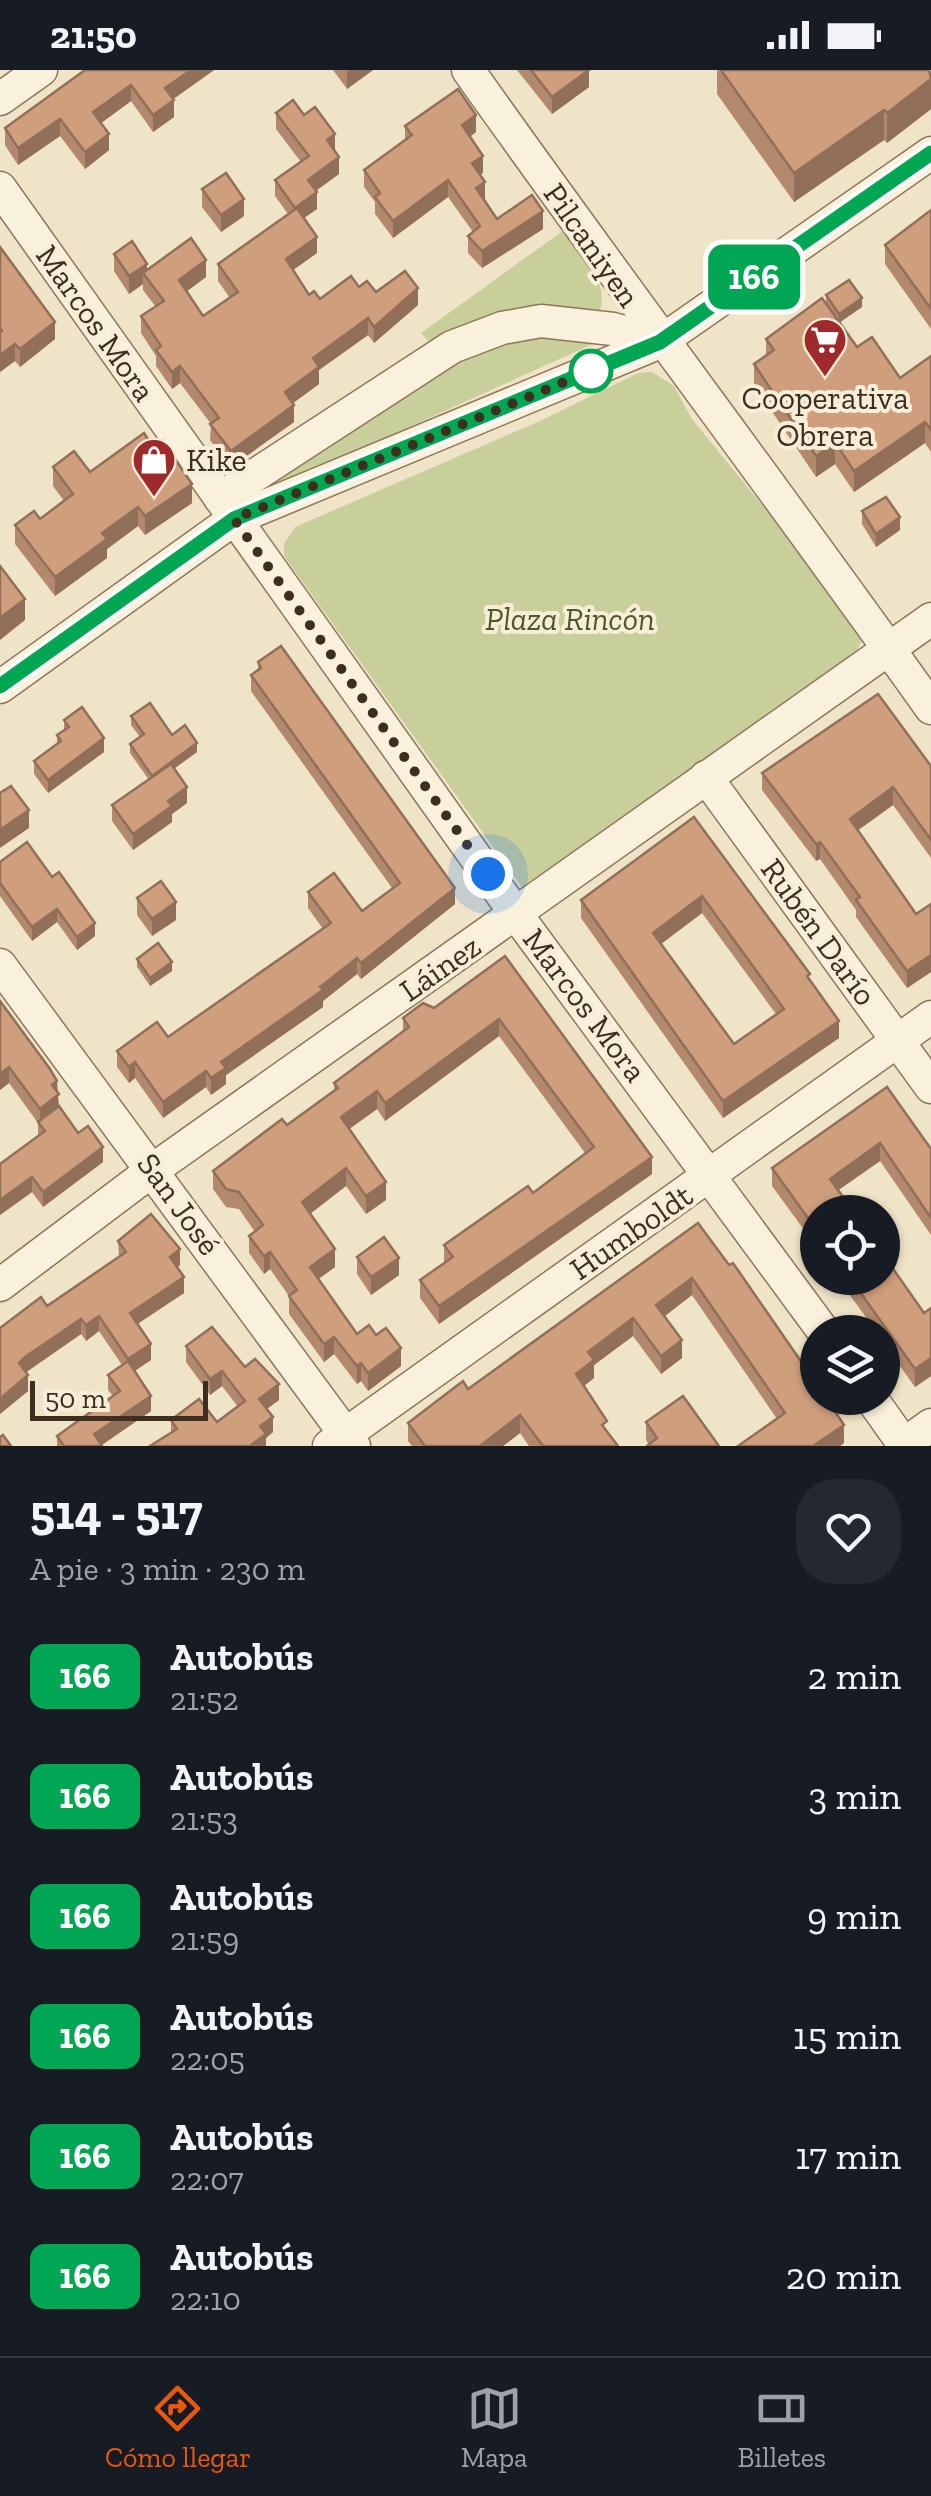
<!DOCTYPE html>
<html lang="es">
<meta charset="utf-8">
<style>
body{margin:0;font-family:"Zilla Slab",serif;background:#242831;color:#f1f3f6;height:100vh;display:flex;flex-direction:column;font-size:38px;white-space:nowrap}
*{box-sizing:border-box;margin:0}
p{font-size:32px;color:#9ea1a6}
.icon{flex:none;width:55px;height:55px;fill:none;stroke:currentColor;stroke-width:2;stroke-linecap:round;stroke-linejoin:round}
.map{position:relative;height:1376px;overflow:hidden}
.drawer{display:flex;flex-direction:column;background:#171b24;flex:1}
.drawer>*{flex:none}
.badge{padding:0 20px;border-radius:15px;font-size:35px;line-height:65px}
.controls{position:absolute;left:800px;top:1125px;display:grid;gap:20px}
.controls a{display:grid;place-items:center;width:100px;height:100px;border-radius:50%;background:#171b24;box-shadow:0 2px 8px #0004;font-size:50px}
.scale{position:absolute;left:30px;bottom:25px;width:178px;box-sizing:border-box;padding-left:10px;border:5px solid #3d2e20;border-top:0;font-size:28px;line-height:35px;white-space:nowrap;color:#3d2e20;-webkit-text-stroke:8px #f7eed8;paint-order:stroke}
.you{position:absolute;width:50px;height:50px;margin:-25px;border:8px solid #fff;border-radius:50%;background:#1a73e8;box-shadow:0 0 0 15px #1a73e833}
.map>.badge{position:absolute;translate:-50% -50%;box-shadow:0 0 0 5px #fff}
.round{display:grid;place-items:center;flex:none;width:105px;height:105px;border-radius:40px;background:#242831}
.headline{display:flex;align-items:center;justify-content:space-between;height:170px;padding:0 30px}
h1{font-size:48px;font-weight:700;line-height:75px}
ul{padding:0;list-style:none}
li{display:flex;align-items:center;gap:30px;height:120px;padding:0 30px}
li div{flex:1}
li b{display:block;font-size:38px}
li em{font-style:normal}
li .badge{min-width:110px;font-weight:700;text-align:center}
.status{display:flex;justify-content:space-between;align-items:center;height:70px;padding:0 50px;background:#171b24;direction:ltr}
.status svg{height:28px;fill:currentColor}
.dock{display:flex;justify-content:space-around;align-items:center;height:140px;border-top:2px solid #363941;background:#171b24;font-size:28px;color:#9ea1a6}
.dock a{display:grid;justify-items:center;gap:5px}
.dock .active{color:#ea580c}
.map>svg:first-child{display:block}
</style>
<div class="status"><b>21:50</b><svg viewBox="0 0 49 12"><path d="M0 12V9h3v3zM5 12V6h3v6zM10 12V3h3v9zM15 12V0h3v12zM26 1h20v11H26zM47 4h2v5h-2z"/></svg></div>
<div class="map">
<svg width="931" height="1376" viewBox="0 0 931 1376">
<rect width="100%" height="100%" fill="#f0e4c8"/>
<!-- green -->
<g fill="#c9cf9b">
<path d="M564,160c18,26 47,52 35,84l-166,33 -12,-14z"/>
<polygon points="569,265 604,269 256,426 427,308 505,267"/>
<polygon points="652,302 674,316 692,349 861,556 862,570 856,582 522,817 284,486 284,474 295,457 540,351 638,303"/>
</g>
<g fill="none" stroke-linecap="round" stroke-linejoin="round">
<defs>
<g id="minor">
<path d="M468,0c152,215 311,424 463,638"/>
<polyline points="0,29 41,0"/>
<polyline points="0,118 516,844 824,1262"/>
<polyline points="220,428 452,277 502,258 541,251 613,259 660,272"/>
<polyline points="0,617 234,449 660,272 931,83"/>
<polyline points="706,707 931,1017"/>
<polyline points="0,895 354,1376"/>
<polyline points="0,1215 154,1099 931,549"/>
<polyline points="871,1328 905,1376"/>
<polyline points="329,1376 931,947"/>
<polyline points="902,1376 931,1355"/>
</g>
</defs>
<!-- minor casing -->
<use href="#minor" stroke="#8d765c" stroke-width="35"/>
<!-- minor -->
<use href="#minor" stroke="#faf1dc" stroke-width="32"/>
</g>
<!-- wall -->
<g fill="#b2896c" fill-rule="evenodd">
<polygon points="85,0 214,0 173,29 174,47 153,62 131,31 101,53 109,80 85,99 60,66 18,95 5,75 5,58"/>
<polygon points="333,0 373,0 347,19"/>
<polygon points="517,0 589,0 589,17 552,44"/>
<polygon points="717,0 929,0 931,2 931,39 887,73 884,70 794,132 717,24"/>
<polygon points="276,43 304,45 335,80 334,81 339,104 316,121 317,139 304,148 317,183 293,200 309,225 320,229 359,217 418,235 374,273 368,265 319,300 319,314 293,333 294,352 231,397 210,370 211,354 180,313 172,319 156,296 156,286 141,263 141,246 156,237 143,220 143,214 129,224 114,201 114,184 147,200 206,207 187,221 203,246 230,228 218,211 218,194 288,144 275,126 275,110 301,92 276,59"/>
<polygon points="405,56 476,62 470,67 483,103 480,105 484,129 497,149 543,159 482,198 468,183 468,166 473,162 448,127 393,168 375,144 375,132 364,117 364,100 405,70"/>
<polygon points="202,119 244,146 221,162 202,137"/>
<polygon points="931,140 931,259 885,194 885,175"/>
<polygon points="0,177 55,269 20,297 15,291 0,302"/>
<polygon points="826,225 862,237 839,252 857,277 900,308 931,286 931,382 925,373 854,422 835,394 816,407 754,315 754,294 766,286 766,269 826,234"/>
<polygon points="53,397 90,402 192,433 145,465 138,456 107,479 107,488 55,526 15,474 15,455 40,449 64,431 53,416"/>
<polygon points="862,441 900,460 876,477 862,454"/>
<polygon points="258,592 455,834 361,909 357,904 323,931 323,937 226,1005 226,1014 211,1025 206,1017 163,1048 135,1008 129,1013 117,997 117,981 168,967 323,859 308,838 308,822 362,841 392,818 251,621 251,605 258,600"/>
<polygon points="131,646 172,665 197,682 174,699 187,733 172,744 172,752 133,780 112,751 112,735 149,710 130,683 130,674 140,667 131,655"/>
<polygon points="64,650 104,682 48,723 34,704 34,691 57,674 57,665 64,660"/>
<polygon points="931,696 931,788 893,735 858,760 916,844 931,834 931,902 907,918 856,847 856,840 820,789 816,791 762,720 762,703"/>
<path d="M694,747l116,164 29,57 -116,80 -142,-200v-18zM702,843l74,101 -42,30 -73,-100z"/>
<polygon points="0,792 95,866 77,880 57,852 32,871 0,826"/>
<polygon points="137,828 176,850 152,866 137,845"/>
<polygon points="505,886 652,1104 439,1254 420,1228 420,1210 444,1194 444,1175 533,1123 585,1083 499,966 385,1051 377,1039 349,1059 386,1130 366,1144 346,1116 310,1144 335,1197 318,1209 357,1264 401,1296 368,1321 361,1311 357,1314 334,1284 324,1292 289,1244 289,1226 270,1199 264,1204 249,1183 249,1166 255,1162 239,1139 226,1137 213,1119 213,1101 287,1055 334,1021 334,1013 403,962 403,948 434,938"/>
<polygon points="137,889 172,901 150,916 137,897"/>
<polygon points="0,931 57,1022 59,1036 78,1063 103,1092 43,1137 32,1122 0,1145 0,1094 38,1066 38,1053 9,1013 0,1020"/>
<polygon points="887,1017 931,1079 931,1165 880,1091 838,1120 818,1142 818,1179 772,1116 772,1098"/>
<polygon points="698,1153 844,1373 840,1376 738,1376 777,1349 692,1225 664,1246 682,1288 661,1304 633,1266 594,1295 594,1308 584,1316 607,1362 618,1376 529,1376 520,1363 503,1376 412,1376 408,1371 408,1353 468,1319"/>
<polygon points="118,1171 180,1195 177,1197 184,1223 137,1254 151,1290 135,1301 151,1341 102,1375 102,1376 57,1376 57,1366 113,1326 108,1320 108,1305 122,1295 99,1261 86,1271 81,1264 26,1302 28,1321 0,1344 0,1258 47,1236 119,1187"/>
<polygon points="357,1187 399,1205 371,1225 357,1204"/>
<polygon points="837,1208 882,1208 924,1243 931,1238 931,1306 915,1317 882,1271 882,1262 877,1262"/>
<polygon points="186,1276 245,1297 279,1330 267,1339 273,1362 266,1368 266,1376 171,1363 171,1350 217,1352 238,1337 222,1316 210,1325 186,1292"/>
<polygon points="646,1352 719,1376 649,1375 646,1370"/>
</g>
<!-- shaded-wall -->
<g fill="#916f58">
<polygon points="191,0 214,0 165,35 165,18"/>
<polygon points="349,0 373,0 347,19 347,2"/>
<polygon points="589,0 589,17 552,44 552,27"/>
<polygon points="931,9 931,39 887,73 887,43"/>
<polygon points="131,15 131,31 93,59 93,42"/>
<polygon points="174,30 174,47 153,62 153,45"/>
<polygon points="884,40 884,70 794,132 794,103"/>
<polygon points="476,45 476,62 462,72 462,55"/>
<polygon points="60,49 60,66 18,95 18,78"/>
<polygon points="109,64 109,80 85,99 85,82"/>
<polygon points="335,64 335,80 327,87 327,70"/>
<polygon points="483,86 483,103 472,110 472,93"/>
<polygon points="339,87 339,104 308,126 308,110"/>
<polygon points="448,110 448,127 393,168 393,151"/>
<polygon points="485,112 485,129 476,135 476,118"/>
<polygon points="317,122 317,139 295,154 295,138"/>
<polygon points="244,129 244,146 221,162 221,145"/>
<polygon points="543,141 543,159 482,198 482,181"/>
<polygon points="317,167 317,183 286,205 286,189"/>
<polygon points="206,190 206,207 179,227 179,210"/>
<polygon points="147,194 147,208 143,203 143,214 129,224 129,206"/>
<polygon points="418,218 418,235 374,273 374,257"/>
<polygon points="862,228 862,237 839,253 839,244"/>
<polygon points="368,248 368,265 319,300 319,314 285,339 285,322 313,288"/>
<polygon points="55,252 55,269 20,297 20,279"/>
<polygon points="15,274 15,291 0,302 0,285"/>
<polygon points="180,296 180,313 172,319 172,302"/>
<polygon points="294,335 294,352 231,397 231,381"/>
<polygon points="925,352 925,373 854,422 854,401"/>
<polygon points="835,372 835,394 816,407 816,386"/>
<polygon points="192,414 192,433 145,465 145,446"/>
<polygon points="138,437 138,456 107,479 107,488 55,526 55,507 102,463"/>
<polygon points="900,447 900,460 876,477 876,464"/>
<polygon points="25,529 25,550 0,570 0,548"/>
<polygon points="104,668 104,682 48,723 48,710"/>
<polygon points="197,673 197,682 152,714 152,706"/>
<polygon points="187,717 187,733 172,744 172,752 133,780 133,764 168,731"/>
<polygon points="893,717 893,735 850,766 850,749"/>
<polygon points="29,740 29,758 0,778 0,760"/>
<polygon points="820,772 820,789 816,791 816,774"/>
<polygon points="455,818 455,834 361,909 361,893"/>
<polygon points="702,826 702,843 653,880 653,863"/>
<polygon points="176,832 176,850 152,866 152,849"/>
<polygon points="57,839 57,852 32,871 32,857"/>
<polygon points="95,853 95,866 77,880 77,867"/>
<polygon points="931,885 931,902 907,918 907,901"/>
<polygon points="357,888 357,904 323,931 323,937 226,1005 226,1014 211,1025 211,1008 221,992"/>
<polygon points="172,892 172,901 150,916 150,908"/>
<polygon points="499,949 499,966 385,1051 385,1033"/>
<polygon points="839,951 839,968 723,1048 723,1031"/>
<polygon points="135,992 135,1008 129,1013 129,997"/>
<polygon points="9,997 9,1013 0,1020 0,1004"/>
<polygon points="206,1001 206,1017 163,1048 163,1032"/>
<polygon points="57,1011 59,1040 40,1054 40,1039 52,1015"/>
<polygon points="377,1021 377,1039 341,1065 341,1047"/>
<polygon points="880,1073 880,1091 830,1126 830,1109"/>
<polygon points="103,1077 103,1092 43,1137 43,1122"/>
<polygon points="652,1087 652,1104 439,1254 439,1236"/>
<polygon points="346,1098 346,1116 302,1150 302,1132"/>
<polygon points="32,1107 32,1122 0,1145 0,1130"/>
<polygon points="386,1112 386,1130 366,1144 366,1126"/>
<polygon points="180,1179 180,1195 170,1203 170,1187"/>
<polygon points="335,1179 335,1197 310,1215 310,1197"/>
<polygon points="270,1182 270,1199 264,1204 264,1186"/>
<polygon points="399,1188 399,1205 371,1225 371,1207"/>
<polygon points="184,1207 184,1223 130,1259 130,1243"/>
<polygon points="692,1208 692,1225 656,1253 656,1235"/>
<polygon points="99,1246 99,1261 86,1271 86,1255"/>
<polygon points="633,1248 633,1266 594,1295 594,1308 576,1322 576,1304 588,1282"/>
<polygon points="81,1249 81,1264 25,1303 19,1293 25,1287"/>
<polygon points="334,1267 334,1284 324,1292 324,1274"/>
<polygon points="682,1270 682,1288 661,1304 661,1286"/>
<polygon points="151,1274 151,1290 128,1305 128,1289"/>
<polygon points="401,1278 401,1296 368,1321 368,1303"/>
<polygon points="931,1288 931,1306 915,1317 915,1299"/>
<polygon points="361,1293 361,1311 357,1314 357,1296"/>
<polygon points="222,1301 222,1316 210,1325 210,1309"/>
<polygon points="28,1305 28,1321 0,1344 0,1329"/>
<polygon points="279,1314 279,1330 259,1344 259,1329"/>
<polygon points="151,1326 151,1341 100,1376 94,1364"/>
<polygon points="520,1345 520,1363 503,1376 480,1376"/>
<polygon points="273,1347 273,1362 266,1368 266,1376 250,1376 260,1356"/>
<polygon points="844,1355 844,1373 840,1376 813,1376"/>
</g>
<!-- building -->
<g fill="#cf9f7d" stroke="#916f58" stroke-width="2.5" fill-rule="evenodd">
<polygon points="85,0 191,0 165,18 174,30 153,45 131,15 93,42 109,64 85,82 60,49 18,78 5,58"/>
<polygon points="531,0 589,0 552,27"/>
<polygon points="721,0 929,0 931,9 887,43 884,40 794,103"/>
<polygon points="458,19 476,45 462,55 483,86 472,93 485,112 476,118 497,149 532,125 543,141 482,181 468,166 480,156 448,110 393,151 375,127 380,123 364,100 412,65 405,56"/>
<polygon points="293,30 304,45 315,37 335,64 327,70 339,87 308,110 317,122 295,138 275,110 309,86 276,43"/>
<polygon points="226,103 244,129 221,145 202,119"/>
<polygon points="297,138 317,167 286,189 309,225 314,221 320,229 351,206 359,217 367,211 376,222 405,201 418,218 374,257 368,248 313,288 319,297 285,322 294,335 231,381 210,354 219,348 180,296 172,302 156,280 161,276 141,246 164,231 143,203 191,168 206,190 179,210 203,246 238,222 218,194"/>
<polygon points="931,140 931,239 885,175"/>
<polygon points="132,171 147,194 129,206 114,184"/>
<polygon points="0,177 55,252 20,279 15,274 0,285 0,262 2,261 0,258"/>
<polygon points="849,210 862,228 839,244 826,225"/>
<polygon points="822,228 857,277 872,267 900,308 931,286 931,360 925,352 854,401 835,372 816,386 754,294 774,280 766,269"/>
<polygon points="144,363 153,377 163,371 192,414 145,446 138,437 102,463 107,469 55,507 15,455 34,441 40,449 73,424 53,397 74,381 90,402"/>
<polygon points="886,427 900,447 876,464 862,441"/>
<polygon points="0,496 25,529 0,548"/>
<polygon points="281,576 455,818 361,893 357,888 320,917 323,920 221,992 226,998 211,1008 206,1001 163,1032 135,992 129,997 117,981 157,952 168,967 331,853 308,822 334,803 362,841 400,813 251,605 261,598 258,592"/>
<polygon points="878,624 931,696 931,770 893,717 850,749 916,844 931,834 931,885 907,901 856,830 860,827 820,772 816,774 762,703"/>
<polygon points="150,633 172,665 185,655 197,673 152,706 130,674 144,664 131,646"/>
<polygon points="82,637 104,668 48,710 34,691 61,671 57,665 69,657 64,650"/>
<polygon points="171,694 187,717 168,731 172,736 133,764 112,735"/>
<polygon points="11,716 29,740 0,760 0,723"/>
<path d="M694,747l116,157 -3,2 32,45 -116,80 -142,-201zM702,826l82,113 -50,35 -81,-111z"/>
<polygon points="27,772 52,807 59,802 95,853 77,867 57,839 32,857 0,813 0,792"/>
<polygon points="161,811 176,832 152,849 137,828"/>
<polygon points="158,873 172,892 150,908 137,889"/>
<polygon points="505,886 652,1087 439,1236 420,1210 453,1187 444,1175 528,1116 533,1123 594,1077 499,949 385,1033 377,1021 341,1047 386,1112 366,1126 346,1098 302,1132 335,1179 310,1197 357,1264 369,1255 376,1265 386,1258 401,1278 368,1303 361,1293 357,1296 334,1267 324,1274 289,1226 297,1220 270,1182 264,1186 249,1166 263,1155 239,1122 226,1119 213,1101 282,1049 287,1055 338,1018 334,1013 409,957 403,948 423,933 434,938"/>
<polygon points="0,931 50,999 57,1011 52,1015 59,1024 40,1039 9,997 0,1004"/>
<polygon points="887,1017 931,1079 931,1148 880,1073 830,1109 854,1142 818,1142 818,1162 772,1098"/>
<polygon points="59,1036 78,1063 88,1056 103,1077 43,1122 32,1107 0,1130 0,1094 45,1061 38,1052"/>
<polygon points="151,1144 180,1179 170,1187 184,1207 130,1243 151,1274 128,1289 99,1246 86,1255 81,1249 25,1287 19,1293 28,1305 0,1329 0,1258 41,1227 47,1236 126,1182 118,1171"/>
<polygon points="698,1153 729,1195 733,1193 818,1316 818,1328 826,1328 844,1355 813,1376 738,1376 785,1343 692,1208 656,1235 682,1270 661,1286 633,1248 588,1282 594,1290 576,1304 607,1351 602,1355 618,1376 543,1376 520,1345 480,1376 425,1376 408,1353 463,1311 468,1319"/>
<polygon points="384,1167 399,1188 371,1207 357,1187"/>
<polygon points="882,1183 924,1243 931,1238 931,1288 915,1299 850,1208 882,1208"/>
<polygon points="212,1257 245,1297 255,1289 279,1314 259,1329 273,1347 260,1356 266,1364 250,1376 150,1376 177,1359 171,1350 199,1329 217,1352 245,1331 222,1301 210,1309 186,1276"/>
<polygon points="128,1291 151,1326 94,1364 102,1376 64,1376 57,1366 120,1321 108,1305"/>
<polygon points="683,1326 719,1376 647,1376 657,1368 646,1352"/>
<polygon points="3,1365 11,1376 0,1376 0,1367"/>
</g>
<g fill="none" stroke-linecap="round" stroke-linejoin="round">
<defs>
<polyline id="line" points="0,616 234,449 660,272 931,83"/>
</defs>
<!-- line casing -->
<use href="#line" stroke="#fff" stroke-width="22"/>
<!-- line -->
<use href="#line" stroke="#00a651" stroke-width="15"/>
<!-- walk -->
<polyline stroke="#3d2e20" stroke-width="10" stroke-dasharray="0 18" points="488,804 234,449 591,301"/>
</g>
<!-- icons -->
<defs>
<symbol id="supermarket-pin" viewBox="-11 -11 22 30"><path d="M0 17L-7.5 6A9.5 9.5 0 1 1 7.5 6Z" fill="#9e2a2b" stroke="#f7eed8"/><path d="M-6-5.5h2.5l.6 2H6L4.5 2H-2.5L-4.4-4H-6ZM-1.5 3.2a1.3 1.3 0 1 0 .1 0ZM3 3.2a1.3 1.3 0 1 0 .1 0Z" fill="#fff"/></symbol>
<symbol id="shop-pin" viewBox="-11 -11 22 30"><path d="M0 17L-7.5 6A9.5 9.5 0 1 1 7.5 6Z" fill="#9e2a2b" stroke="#f7eed8"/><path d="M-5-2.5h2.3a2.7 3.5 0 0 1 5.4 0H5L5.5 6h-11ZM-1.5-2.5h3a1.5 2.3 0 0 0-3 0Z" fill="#fff"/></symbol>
</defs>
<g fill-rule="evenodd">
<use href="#supermarket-pin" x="800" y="245" width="50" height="68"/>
<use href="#shop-pin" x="129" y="365" width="50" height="68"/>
</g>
<!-- markers -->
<circle fill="#fff" stroke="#00a651" stroke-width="5" cx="591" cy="301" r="20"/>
<g text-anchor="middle" stroke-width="8" stroke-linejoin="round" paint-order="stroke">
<!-- street labels -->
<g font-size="32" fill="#3d2e20" stroke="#f7eed8">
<text transform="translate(592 175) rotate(55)" y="11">Pilcaniyen</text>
<text transform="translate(96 253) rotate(55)" y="11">Marcos Mora</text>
<text transform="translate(819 862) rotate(54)" y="11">Rubén Darío</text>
<text transform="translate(440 898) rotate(-35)" y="11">Láinez</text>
<text transform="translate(585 935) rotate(53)" y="11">Marcos Mora</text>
<text transform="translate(179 1134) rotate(54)" y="11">San José</text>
<text transform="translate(631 1162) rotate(-35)" y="11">Humboldt</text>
</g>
<!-- poi labels -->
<g font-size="32" fill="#3d2e20" stroke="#f7eed8">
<text x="825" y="339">Cooperativa<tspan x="825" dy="37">Obrera</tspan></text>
<text x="186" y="401" text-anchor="start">Kike</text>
</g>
<!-- park labels -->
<g font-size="32" font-style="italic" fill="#4d5a26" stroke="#f7eed8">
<text x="570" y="560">Plaza Rincón</text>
</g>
</g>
</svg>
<div class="controls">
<a><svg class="icon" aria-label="locate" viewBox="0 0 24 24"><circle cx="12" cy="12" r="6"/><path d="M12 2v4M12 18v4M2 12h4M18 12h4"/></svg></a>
<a><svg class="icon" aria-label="layers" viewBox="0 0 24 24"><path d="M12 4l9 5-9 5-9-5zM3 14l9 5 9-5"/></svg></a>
</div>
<div class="scale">50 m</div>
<div class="you" style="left:488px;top:804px"></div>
<b class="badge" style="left:754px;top:207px;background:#00a651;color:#fff">166</b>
</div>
<section class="drawer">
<div class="headline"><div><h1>514 - 517</h1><p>A pie · 3 min · 230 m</p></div><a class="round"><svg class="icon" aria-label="heart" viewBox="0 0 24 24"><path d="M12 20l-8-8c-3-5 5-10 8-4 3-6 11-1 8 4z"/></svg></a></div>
<ul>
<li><span class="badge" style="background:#00a651;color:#fff">166</span><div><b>Autobús</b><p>21:52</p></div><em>2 min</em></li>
<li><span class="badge" style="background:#00a651;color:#fff">166</span><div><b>Autobús</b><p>21:53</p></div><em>3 min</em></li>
<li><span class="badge" style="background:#00a651;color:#fff">166</span><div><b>Autobús</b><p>21:59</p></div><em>9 min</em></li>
<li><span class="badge" style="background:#00a651;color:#fff">166</span><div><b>Autobús</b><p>22:05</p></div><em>15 min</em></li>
<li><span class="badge" style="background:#00a651;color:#fff">166</span><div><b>Autobús</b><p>22:07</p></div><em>17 min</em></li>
<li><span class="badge" style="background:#00a651;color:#fff">166</span><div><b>Autobús</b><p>22:10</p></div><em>20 min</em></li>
</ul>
</section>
<nav class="dock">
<a class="active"><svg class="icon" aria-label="directions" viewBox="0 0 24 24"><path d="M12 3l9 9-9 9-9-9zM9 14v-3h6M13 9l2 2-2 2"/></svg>Cómo llegar</a>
<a><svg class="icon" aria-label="map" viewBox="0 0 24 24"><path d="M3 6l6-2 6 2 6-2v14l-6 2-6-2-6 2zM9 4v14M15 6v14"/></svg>Mapa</a>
<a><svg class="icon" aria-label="tickets" viewBox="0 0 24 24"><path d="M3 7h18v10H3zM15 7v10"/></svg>Billetes</a>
</nav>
